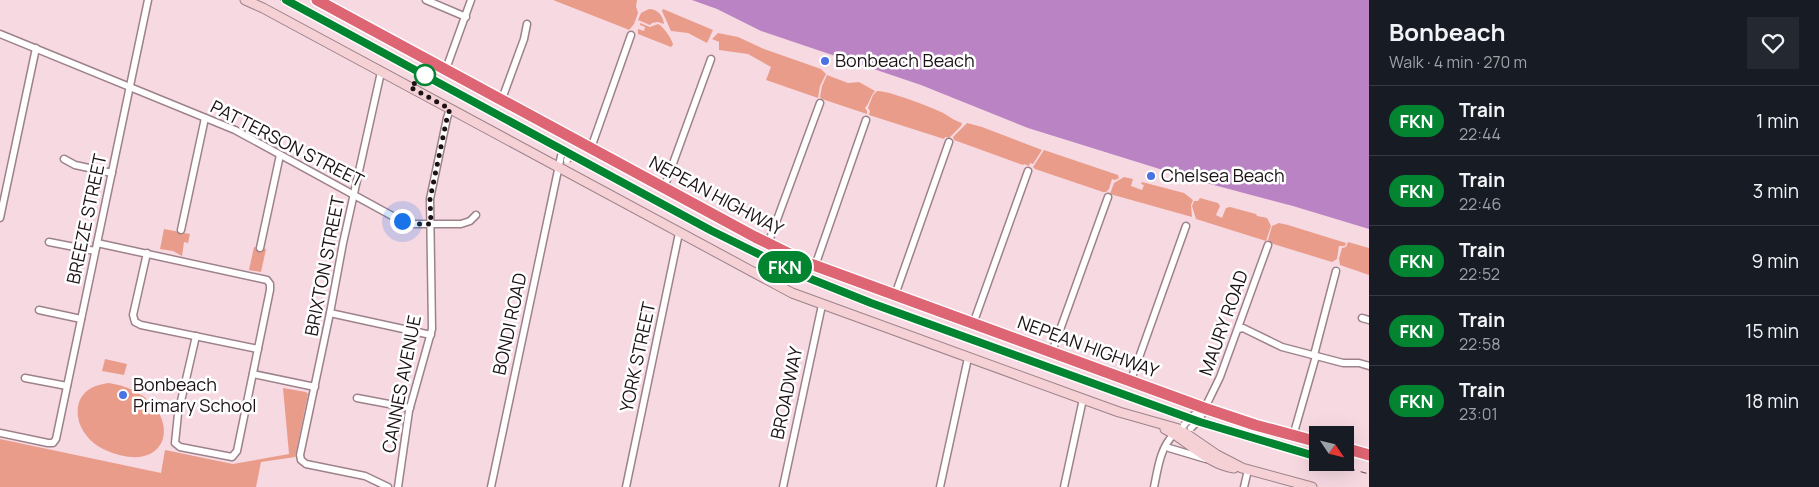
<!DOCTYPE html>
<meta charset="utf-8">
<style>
body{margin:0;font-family:Manrope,sans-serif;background:#242831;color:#f1f3f6;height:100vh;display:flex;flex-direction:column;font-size:19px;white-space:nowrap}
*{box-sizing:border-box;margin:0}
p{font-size:16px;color:#9ea1a6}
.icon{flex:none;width:28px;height:28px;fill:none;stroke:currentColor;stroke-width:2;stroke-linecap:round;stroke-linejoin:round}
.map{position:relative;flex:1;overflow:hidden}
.panel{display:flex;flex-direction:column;background:#171b24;width:450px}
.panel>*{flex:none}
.badge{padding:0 10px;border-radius:16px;font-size:18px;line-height:32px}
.needle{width:32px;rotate:125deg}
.tools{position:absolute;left:1309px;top:426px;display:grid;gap:10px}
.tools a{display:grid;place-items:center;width:45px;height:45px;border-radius:0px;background:#171b24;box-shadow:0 5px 20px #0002;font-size:25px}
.you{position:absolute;width:25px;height:25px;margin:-12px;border:4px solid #fff;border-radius:50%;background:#1a73e8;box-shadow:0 0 0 8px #1a73e833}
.map>.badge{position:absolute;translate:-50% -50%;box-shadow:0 0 0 2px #fff}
.round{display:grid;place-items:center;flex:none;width:52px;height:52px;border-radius:0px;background:#242831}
.head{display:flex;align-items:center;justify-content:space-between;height:85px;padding:0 20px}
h1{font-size:24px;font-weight:700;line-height:38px}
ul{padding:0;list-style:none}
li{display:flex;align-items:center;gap:15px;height:70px;padding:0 20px;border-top:1px solid #363941}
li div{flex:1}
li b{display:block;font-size:19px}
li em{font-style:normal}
li .badge{min-width:55px;font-weight:700;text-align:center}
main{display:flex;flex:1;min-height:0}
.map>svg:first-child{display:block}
</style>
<main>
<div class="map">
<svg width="1369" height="487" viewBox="0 0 1369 487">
<rect width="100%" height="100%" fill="#f7d9e2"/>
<!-- green -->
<g fill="#ea9c8b">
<polygon points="553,0 637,0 636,6 638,13 634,24 629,30 627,29"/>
<path d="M649,9c9,0 14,7 15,15l-6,-2 -6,1 -2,2 -12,-5 3,-7z"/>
<polygon points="663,9 713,30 707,43 688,33 671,31 662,11"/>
<path d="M640,23l10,4 8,-3c5,2 15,16 15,21l-2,2 -33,-13v-5l6,2 1,-4 -5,-2z"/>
<polygon points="718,33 738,37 764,49 821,69 826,74 820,86 818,98 766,80 771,67 748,54 719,50 719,42 712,39"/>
<path d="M827,75l21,8 11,-1 16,9c-5,5 -5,12 -10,17l2,3v3l-45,-15 -2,-2 2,-11z"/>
<path d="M877,91c10,-1 54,16 64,21 7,3 13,9 21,11l-1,3 -12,12 -4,-1 -1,2 -75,-24 1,-4 -2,-3 5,-13z"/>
<polygon points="967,123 982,127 1042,150 1033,164 1030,163 1029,166 1024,164 1023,165 954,140 953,137"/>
<polygon points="1044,150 1118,175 1119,178 1115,180 1112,179 1109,189 1106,192 1103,192 1035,169 1033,167"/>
<polygon points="1124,177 1133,179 1131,186 1142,190 1144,185 1141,184 1142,182 1184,193 1193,200 1191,205 1192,217 1110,194 1114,183"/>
<polygon points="1200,198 1218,203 1220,206 1216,215 1222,218 1226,208 1230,207 1256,214 1257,216 1267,218 1271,226 1266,241 1196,219 1192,206 1194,201 1198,201"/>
<polygon points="1279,223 1288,225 1346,243 1345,246 1339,246 1337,259 1332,262 1270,243 1270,241 1268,240 1272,226"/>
<polygon points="164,229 190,234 188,243 184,242 182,256 173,251 160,249"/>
<polygon points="1348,242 1369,248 1369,275 1340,265 1339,259 1342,248 1346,247"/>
<polygon points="254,247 266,249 261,272 249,270"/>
<polygon points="105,359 127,364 124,375 102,371"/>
<path d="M109,383c79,13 69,101 -6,66 -12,-6 -23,-18 -25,-32 -3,-22 12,-32 31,-34z"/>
<polygon points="283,388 306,392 308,394 295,457 261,462 256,487 0,487 0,439 161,473 165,450 233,464 289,454"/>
</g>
<!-- water -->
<polygon fill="#ba83c4" points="692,0 1369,0 1369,229 1293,206 1195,180 1028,128 921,85 761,31 717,9"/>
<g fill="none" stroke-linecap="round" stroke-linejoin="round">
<defs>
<g id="street">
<polyline points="426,0 466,17"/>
<polyline points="0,34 235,130 407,224 461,224 470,221 476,215"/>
<polyline points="446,69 471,0"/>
<polyline points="381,72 343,243 330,313 300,455 301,460 306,464 365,476 388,487"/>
<polyline points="502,99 524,39 527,24"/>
<polyline points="591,148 631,35"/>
<polyline points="64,159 75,165 112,173"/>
<polyline points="664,188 711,59"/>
<polyline points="0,218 36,48"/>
<polyline points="181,230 205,118"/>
<polyline points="49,242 95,251"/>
<polyline points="97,243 267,280 270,284 270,290 237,451 232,457 180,447 175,443 178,414 196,336"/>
<polyline points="768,244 820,103"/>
<polyline points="260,248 280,155"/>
<polyline points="147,253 133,315 135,322 141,325 258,349"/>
<polyline points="815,266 866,120"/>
<polyline points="895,295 949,142"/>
<polyline points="39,310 81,319"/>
<polyline points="330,313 431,335"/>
<polyline points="1362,318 1369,320"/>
<polyline points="973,324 1028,171"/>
<polyline points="1238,329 1243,328 1282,347 1343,363 1359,363 1369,366"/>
<polyline points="1052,352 1108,197"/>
<polyline points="1314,355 1336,271"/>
<polyline points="253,374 315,387"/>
<polyline points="25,378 67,386"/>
<polyline points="1131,380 1186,226"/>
<polyline points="357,398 410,408"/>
<polyline points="1191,417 1204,408"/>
<polyline points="1199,420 1220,377 1268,245"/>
<polyline points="0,433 48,443 53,443 56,439 148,0"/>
<polyline points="1293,436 1316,356"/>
<polyline points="1169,448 1206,459"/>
<polyline points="398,487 409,411 432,329 430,199 447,118 450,109"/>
<polyline points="491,487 561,156"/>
<polyline points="626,487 679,233"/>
<polyline points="783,487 822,305"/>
<polyline points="940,487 968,358"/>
<polyline points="1064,487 1083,399"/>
<path d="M1154,487c4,-19 6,-39 20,-53"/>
<polyline points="1244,487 1248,470"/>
</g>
<g id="secondary">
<polyline points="245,0 263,8 792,293 1083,399 1119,412 1179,429 1217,455 1242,468 1312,487"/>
<path d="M1165,429c24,12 42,35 69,39"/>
</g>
<g id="highway">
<polyline points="317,0 755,237 808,263 1204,408 1255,425 1318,442"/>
<polyline points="1345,448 1369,455"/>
</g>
</defs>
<!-- street casing -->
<use href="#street" stroke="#9d828a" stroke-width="9"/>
<!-- secondary casing -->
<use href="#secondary" stroke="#9d828a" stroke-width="11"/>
<!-- highway casing -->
<use href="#highway" stroke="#fff" stroke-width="14"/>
<!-- street -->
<use href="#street" stroke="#fff" stroke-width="6"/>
<!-- secondary -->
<use href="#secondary" stroke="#f5d1d5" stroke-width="9"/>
<!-- highway -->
<use href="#highway" stroke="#de6573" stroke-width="11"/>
<!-- rail -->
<g stroke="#55464b" stroke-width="1" stroke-dasharray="6 6" stroke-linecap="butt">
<polyline points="280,0 711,234 783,270 869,306 1198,425 1252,442 1318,460"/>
<polyline points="1326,462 1369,474"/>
</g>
<defs>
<g id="street-bridge">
<polyline points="561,156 565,148"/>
<polyline points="567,160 572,152"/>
<polyline points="1184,425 1191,417"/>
<polyline points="1191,428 1199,420"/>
</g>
</defs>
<!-- street-bridge casing -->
<use href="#street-bridge" stroke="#9d828a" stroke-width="9" stroke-linecap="butt"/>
<!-- street-bridge -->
<use href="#street-bridge" stroke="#fff" stroke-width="6"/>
</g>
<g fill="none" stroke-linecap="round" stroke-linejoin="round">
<defs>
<polyline id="line" points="286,0 712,231 801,275 871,303 1200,422 1318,457"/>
</defs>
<!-- line casing -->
<use href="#line" stroke="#fff" stroke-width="11"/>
<!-- line -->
<use href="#line" stroke="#028430" stroke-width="8"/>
<!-- walk -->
<polyline stroke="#1c1215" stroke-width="5" stroke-dasharray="0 9" points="402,221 411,224 431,224 430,199 447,118 450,109 410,87 425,75"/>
</g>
<!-- markers -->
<g fill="#4b72e5" stroke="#fff" stroke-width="2">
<circle cx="825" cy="61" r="5"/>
<circle cx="1151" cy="176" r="5"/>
<circle cx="123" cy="395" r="5"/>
</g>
<circle fill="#fff" stroke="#028430" stroke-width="2.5" cx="425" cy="75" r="10"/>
<g text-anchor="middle" stroke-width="5" stroke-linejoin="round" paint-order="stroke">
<!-- poi labels -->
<g font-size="18" fill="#1c1215" stroke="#fff" text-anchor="start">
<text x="835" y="67">Bonbeach Beach</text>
<text x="1161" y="182">Chelsea Beach</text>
<text x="133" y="391">Bonbeach<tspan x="133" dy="21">Primary School</tspan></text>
</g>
<!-- street labels -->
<g font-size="18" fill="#1c1215" stroke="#fff">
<text transform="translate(287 144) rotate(27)" y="6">PATTERSON STREET</text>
<text transform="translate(716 196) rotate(28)" y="6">NEPEAN HIGHWAY</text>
<text transform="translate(87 219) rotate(-78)" y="6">BREEZE STREET</text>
<text transform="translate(325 266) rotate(-79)" y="6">BRIXTON STREET</text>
<text transform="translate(1224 323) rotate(-70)" y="6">MAURY ROAD</text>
<text transform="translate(510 324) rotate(-78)" y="6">BONDI ROAD</text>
<text transform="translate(1088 347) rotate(20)" y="6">NEPEAN HIGHWAY</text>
<text transform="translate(638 357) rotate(-78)" y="6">YORK STREET</text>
<text transform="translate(402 384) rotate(-79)" y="6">CANNES AVENUE</text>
<text transform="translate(787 393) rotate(-78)" y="6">BROADWAY</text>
</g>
</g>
</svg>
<div class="tools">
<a><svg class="needle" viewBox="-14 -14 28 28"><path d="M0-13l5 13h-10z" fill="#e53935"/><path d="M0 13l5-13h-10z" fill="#9ea1a6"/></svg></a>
</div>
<div class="you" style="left:402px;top:221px"></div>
<b class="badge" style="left:785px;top:267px;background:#028430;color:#fff">FKN</b>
</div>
<section class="panel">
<div class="head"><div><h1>Bonbeach</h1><p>Walk · 4 min · 270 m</p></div><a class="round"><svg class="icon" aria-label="heart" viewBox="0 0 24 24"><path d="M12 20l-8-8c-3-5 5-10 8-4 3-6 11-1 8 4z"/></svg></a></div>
<ul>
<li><span class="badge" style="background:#028430;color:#fff">FKN</span><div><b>Train</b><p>22:44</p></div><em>1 min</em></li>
<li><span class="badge" style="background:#028430;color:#fff">FKN</span><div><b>Train</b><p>22:46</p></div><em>3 min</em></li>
<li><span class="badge" style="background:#028430;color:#fff">FKN</span><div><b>Train</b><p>22:52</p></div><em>9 min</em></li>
<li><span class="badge" style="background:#028430;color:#fff">FKN</span><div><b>Train</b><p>22:58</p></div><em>15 min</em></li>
<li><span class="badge" style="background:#028430;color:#fff">FKN</span><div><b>Train</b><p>23:01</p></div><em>18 min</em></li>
</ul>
</section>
</main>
